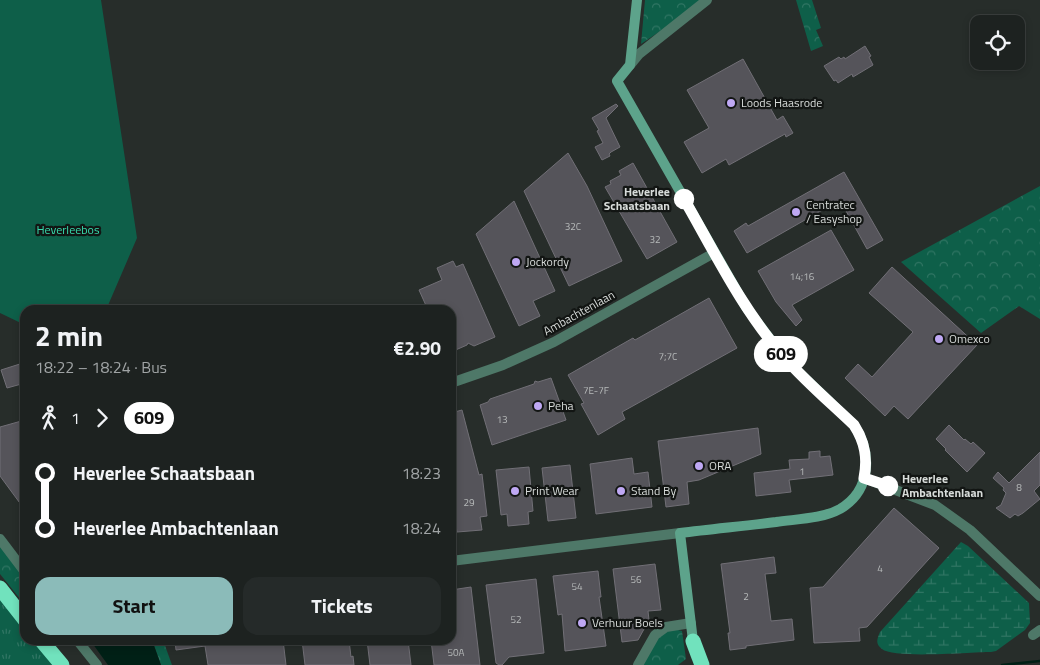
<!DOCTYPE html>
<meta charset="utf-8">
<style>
body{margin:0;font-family:"Titillium Web",sans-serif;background:#252a29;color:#f1f3f6;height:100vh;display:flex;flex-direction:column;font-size:19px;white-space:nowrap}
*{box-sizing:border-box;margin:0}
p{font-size:16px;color:#a0a4a5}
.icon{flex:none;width:28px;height:28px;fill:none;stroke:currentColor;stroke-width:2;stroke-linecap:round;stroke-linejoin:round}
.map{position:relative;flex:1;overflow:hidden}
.drawer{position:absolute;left:20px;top:305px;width:436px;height:340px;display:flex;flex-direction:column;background:#1d2220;border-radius:15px;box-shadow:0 2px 8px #0003,0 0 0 1px #3b3f3e}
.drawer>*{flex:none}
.badge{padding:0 10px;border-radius:16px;font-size:18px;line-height:32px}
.controls{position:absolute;left:970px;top:15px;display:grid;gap:10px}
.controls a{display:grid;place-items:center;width:55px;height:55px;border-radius:10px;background:#1d2220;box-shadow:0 2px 8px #0003,0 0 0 1px #3b3f3e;font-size:25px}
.map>.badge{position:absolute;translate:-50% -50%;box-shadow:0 0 0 2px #fff}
.legs{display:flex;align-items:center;gap:8px;height:55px;padding:0 15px;font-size:16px}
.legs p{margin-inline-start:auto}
.overview{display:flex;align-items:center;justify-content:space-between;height:85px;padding:0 15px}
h1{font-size:28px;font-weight:700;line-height:38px}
.action{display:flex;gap:10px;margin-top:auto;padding:10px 15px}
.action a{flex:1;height:58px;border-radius:15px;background:#8bbbb9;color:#111;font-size:20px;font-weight:700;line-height:58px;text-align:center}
.action a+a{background:#252a29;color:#f1f3f6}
ul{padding:0 15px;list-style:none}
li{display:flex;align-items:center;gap:18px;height:55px;font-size:19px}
li i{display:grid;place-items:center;width:8px;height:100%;margin:0 6px;background:currentColor}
li i::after{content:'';width:12px;height:12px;margin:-6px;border:4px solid;border-radius:50%;background:#1d2220}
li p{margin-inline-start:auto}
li:first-child i{background:linear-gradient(#0000 50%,currentColor 0)}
li:last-child i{background:linear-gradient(currentColor 50%,#0000 0)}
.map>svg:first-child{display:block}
</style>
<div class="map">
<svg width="1040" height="665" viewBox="0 0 1040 665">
<defs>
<pattern id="grass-tufts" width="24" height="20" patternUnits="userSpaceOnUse" patternTransform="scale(1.25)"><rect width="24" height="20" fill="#0e5f49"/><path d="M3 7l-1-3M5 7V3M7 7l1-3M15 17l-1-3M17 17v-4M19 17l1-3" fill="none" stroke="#307563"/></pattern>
<pattern id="forest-crowns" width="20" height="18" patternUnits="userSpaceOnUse" patternTransform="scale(1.25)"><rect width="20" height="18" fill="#0e5f49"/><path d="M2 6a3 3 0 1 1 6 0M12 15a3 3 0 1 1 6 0" fill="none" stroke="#307563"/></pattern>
<pattern id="wetland-marsh" width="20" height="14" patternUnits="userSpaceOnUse" patternTransform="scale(1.25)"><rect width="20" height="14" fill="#0e5f49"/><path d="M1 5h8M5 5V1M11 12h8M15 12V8" fill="none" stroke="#307563"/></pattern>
</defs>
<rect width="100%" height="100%" fill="#272d2a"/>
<!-- grass -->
<polygon fill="url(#grass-tufts)" points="0,593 25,625 25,640 37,640 56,665 0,665"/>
<!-- forest -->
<g fill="url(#forest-crowns)">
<polygon points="645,0 702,0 668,26 641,44"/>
<polygon points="796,0 812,0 821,28 816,30 823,46 811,51"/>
<polygon points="1040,186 1040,319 1019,306 981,333 901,262"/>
<polygon points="0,545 25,579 25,605 0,574"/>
<polygon points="666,627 682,631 686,659 678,665 638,665"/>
<polygon points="152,640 163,640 172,665 161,665"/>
</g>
<!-- wetland -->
<path fill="url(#wetland-marsh)" d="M961,542l7,4 61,57 1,20 -5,7 -29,21 -5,1c-20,0 -97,7 -109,-3 -7,-5 -5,-10 -2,-17z"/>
<!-- park -->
<polygon fill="#0e5f49" points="0,0 101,0 137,238 106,310 25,310 25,325 0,313"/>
<!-- water -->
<polygon fill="#002016" points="90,640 152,640 161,665 108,665"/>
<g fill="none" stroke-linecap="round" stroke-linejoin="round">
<!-- stream -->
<polyline stroke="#002016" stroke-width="2.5" points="1002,665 1040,661"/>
</g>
<!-- building -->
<g fill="#55545a" stroke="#716f76">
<polygon points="865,46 871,56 869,57 873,65 853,77 852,74 838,83 836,80 834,81 824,66 839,57 841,59 844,57 845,59"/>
<polygon points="743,59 777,120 783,116 793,133 786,137 785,134 729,165 726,159 702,173 684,142 709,128 687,90"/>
<polygon points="616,104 618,106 606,118 620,147 611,152 609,154 610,156 602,160 595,147 603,143 597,131 599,130 592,118"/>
<polygon points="568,153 587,186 622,261 569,286 524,191"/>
<polygon points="633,163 677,242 647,259 605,187 611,184 610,181 621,175 619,171"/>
<polygon points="844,172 883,240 867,249 840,200 747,253 734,231 746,223 748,226"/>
<polygon points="514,201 555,291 533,301 540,316 519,326 476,234"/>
<polygon points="831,230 854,270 792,305 802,320 796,326 776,302 758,271"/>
<polygon points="453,261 456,267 463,264 495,337 474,346 468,343 467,345 451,352 451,310 428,310 419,290 442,280 437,268"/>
<polygon points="892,267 977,345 908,419 894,406 885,416 845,378 858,364 872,377 913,332 869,293"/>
<polygon points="709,298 737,348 622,412 625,419 598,435 581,404 584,403 568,375 633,338 635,340"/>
<polygon points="23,363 25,365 25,383 7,388 1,370"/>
<polygon points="551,378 566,420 492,445 480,405 488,402 490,399 534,384 535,381 538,382"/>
<polygon points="462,410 479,475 482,474 487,516 480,517 482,530 457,532 451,488 451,413"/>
<polygon points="25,420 25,510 0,476 0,427"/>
<polygon points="949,425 964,440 965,439 971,444 973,442 985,453 967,472 945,450 946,449 936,439"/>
<polygon points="758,428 761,454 699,480 687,482 689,504 666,507 658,441"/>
<polygon points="820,451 820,457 830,456 833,475 789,480 791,492 756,496 754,473 790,469 789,460 809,459 809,452"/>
<polygon points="1040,452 1040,485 1034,491 1040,499 1023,513 1018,516 1015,514 1010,518 996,508 1001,505 1006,493 1003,490 1004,488 993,478 998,472 1009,483"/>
<polygon points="632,458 634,474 648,472 652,507 596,514 590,464"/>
<polygon points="570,465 576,518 548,521 542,468"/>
<polygon points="529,467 533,511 528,512 529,524 508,526 507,514 501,515 496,470"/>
<polygon points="894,508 939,548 867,627 859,628 860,641 814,643 810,588 823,587"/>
<polygon points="774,557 776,573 765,574 771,621 792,619 794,640 746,646 746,648 730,650 728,633 730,633 721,564"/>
<polygon points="655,564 661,610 648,611 649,620 638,640 622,642 613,569"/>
<polygon points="598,571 601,597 599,597 606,646 565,651 562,614 558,615 553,576"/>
<polygon points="536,579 544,653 509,657 502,665 499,665 496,663 486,585"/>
<polygon points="471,587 480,665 434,665 431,640 451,640 451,590"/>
<polygon points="175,640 283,640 286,665 208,665 205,646 176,650"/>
<polygon points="302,640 349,640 351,657 353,656 354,665 305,665"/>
<polygon points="367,640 408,640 411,665 370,665"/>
</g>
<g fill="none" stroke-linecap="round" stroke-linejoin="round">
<!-- street -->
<g stroke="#4e7868" stroke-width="10">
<polyline points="630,65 639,54 707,0"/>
<polyline points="451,383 503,365 554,342 714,253"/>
<polyline points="864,478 935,505 970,530 1040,596"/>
<polyline points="0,539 25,572"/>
<polyline points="451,561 680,533"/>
<polyline points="1033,635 1040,630"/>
<polyline points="77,640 97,665"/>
<polyline points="638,665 655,635 666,627 691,623"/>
</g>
<!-- secondary -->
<path stroke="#5da38b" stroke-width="10" d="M637,0l-7,65 -13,16 129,226 39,52 69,66c18,27 18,65 -14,84 -18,10 -44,10 -64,13 -32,4 -64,7 -96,11l13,108"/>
<!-- highway -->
<g stroke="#71e2bd" stroke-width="15">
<polyline points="0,588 25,620"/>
<polyline points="41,640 62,665"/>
<polyline points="693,641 702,665"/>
</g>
</g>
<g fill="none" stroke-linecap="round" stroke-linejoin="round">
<defs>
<path id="line-1" d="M684,199c31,54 59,112 101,159 21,24 46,45 69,67 11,17 14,33 10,53l24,8"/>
</defs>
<!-- line-1 casing -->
<use href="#line-1" stroke="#fff" stroke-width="11"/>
<!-- line-1 -->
<use href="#line-1" stroke="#fff" stroke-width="8"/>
</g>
<!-- markers -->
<g fill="#bfa8f4" stroke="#121513" stroke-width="2">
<circle cx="731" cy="103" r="5"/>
<circle cx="796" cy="212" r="5"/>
<circle cx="516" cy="262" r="5"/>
<circle cx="939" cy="339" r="5"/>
<circle cx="538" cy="406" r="5"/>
<circle cx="699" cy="466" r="5"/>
<circle cx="515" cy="491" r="5"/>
<circle cx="621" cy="491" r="5"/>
<circle cx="582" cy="623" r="5"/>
</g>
<g fill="#fff" stroke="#fff" stroke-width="2.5">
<circle cx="684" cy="199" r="9"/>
<circle cx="888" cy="486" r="9"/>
</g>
<g text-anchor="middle" stroke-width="4.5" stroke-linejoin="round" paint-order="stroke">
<!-- number labels -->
<g font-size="10" fill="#b7baba">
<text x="573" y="230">32C</text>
<text x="655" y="243">32</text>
<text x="802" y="280">14;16</text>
<text x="668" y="360">7;7C</text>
<text x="596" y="394">7E-7F</text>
<text x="502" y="423">13</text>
<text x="802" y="475">1</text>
<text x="1019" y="491">8</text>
<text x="469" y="506">29</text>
<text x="880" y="572">4</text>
<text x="636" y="583">56</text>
<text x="577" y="590">54</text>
<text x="746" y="600">2</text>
<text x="516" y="623">52</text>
<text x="456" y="656">50A</text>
</g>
<!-- poi labels -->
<g font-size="12" fill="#d8dcda" stroke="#121513" text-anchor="start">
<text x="741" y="107">Loods Haasrode</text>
<text x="806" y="209">Centratec<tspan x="806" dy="14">/ Easyshop</tspan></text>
<text x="526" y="266">Jockordy</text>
<text x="949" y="343">Omexco</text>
<text x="548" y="410">Peha</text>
<text x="709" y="470">ORA</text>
<text x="525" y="495">Print Wear</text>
<text x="631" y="495">Stand By</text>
<text x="592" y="627">Verhuur Boels</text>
</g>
<!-- stop labels -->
<g font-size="12" font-weight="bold" fill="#d8dcda" stroke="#121513" text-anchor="end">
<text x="670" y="196">Heverlee<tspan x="670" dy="14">Schaatsbaan</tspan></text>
<text x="902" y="483" text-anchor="start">Heverlee<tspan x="902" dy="14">Ambachtenlaan</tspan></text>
</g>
<!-- park labels -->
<g font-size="12" fill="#38ddaf" stroke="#121513">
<text x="68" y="234">Heverleebos</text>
</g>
<!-- street labels -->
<g font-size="12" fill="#d8dcda" stroke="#121513">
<text transform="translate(579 313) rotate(-29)" y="4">Ambachtenlaan</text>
</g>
</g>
</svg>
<div class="controls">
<a><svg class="icon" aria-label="locate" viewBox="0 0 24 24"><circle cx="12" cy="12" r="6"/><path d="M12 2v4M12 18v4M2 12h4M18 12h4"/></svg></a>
</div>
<b class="badge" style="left:781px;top:354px;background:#fff;color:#111">609</b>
<section class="drawer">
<div class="overview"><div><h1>2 min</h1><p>18:22 – 18:24 · Bus</p></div><b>€2.90</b></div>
<div class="legs"><svg class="icon" aria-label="walk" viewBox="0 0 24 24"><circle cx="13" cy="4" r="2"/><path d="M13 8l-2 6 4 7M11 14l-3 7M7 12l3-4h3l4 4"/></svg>1<svg class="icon" aria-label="forward" viewBox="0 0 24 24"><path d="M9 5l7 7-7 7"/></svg><b class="badge" style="background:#fff;color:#111">609</b></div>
<ul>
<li><i style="color:#fff"></i><b>Heverlee Schaatsbaan</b><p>18:23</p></li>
<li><i style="color:#fff"></i><b>Heverlee Ambachtenlaan</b><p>18:24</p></li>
</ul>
<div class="action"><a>Start</a><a>Tickets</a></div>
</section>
</div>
